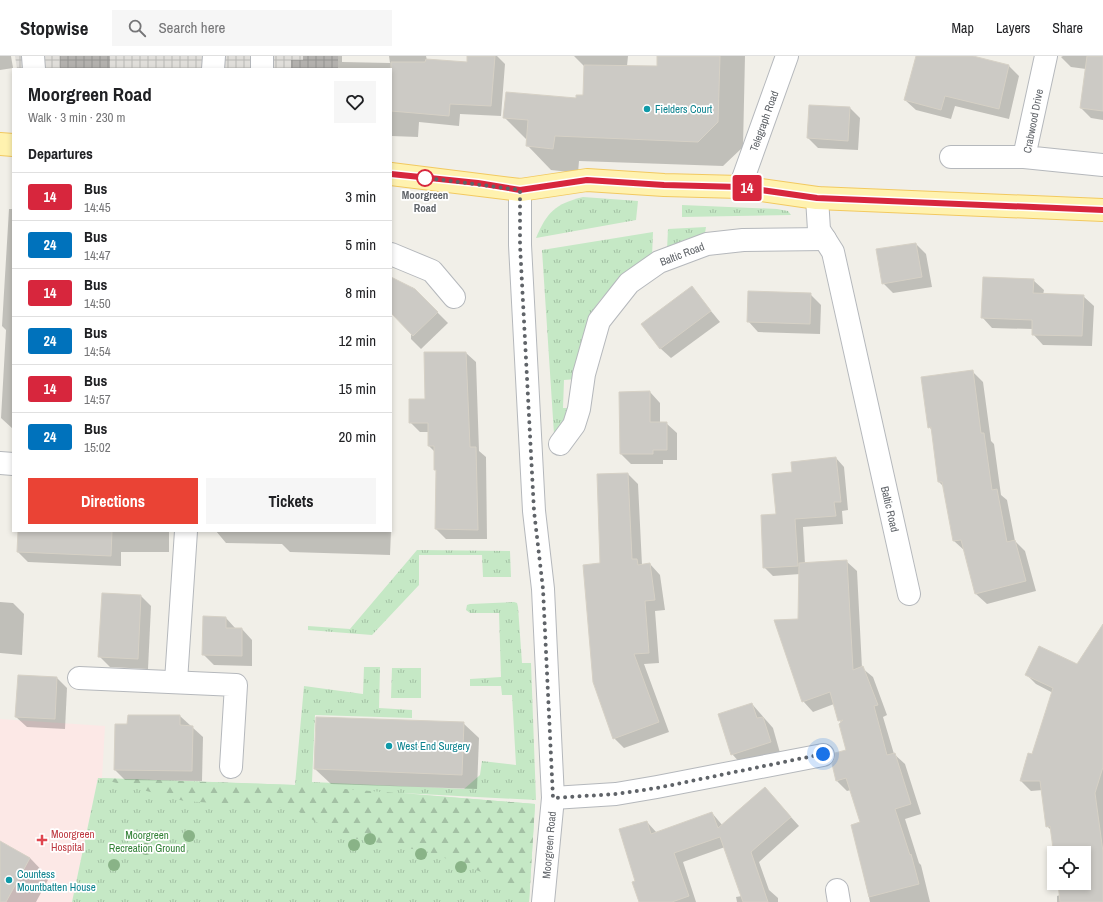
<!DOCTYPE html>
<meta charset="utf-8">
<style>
body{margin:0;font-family:"Archivo Narrow",sans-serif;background:#f6f6f6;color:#202124;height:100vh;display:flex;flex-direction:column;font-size:15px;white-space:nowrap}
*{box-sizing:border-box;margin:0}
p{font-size:13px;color:#757577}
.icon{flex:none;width:22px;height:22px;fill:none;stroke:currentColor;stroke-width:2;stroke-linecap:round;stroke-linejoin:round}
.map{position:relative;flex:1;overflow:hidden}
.side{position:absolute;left:12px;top:12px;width:380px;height:464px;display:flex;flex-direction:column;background:#fff;border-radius:0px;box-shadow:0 2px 6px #0003}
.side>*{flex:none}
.badge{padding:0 8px;border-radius:3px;font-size:14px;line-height:26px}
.buttons{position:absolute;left:1047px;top:790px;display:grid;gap:8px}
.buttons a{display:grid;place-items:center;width:44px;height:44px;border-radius:0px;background:#fff;box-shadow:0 2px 6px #0003;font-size:20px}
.you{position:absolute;width:20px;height:20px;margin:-10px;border:3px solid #fff;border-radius:50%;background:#1a73e8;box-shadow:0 0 0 6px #1a73e833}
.map>.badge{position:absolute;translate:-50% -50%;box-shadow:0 0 0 2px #fff}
h2{padding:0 16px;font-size:15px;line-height:36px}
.round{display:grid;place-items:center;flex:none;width:42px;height:42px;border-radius:0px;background:#f6f6f6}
.overview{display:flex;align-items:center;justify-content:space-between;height:68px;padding:0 16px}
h1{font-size:19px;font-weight:800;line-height:30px}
.primary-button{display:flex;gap:8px;margin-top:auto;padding:8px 16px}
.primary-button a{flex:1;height:46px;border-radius:0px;background:#ea4335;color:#fff;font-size:16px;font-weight:800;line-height:46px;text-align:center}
.primary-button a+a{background:#f6f6f6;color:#202124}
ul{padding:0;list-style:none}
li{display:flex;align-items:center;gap:12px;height:48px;padding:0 16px;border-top:1px solid #e0e0e0}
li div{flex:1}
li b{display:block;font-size:15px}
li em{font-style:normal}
li .badge{min-width:44px;font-weight:700;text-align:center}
header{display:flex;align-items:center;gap:24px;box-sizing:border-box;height:56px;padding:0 20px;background:#fff;border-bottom:1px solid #e0e0e0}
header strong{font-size:19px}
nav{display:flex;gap:22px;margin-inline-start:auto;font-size:14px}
.search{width:280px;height:36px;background:#f6f6f6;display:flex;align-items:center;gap:10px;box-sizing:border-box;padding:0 14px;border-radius:0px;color:#757577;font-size:15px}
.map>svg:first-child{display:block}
</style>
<header>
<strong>Stopwise</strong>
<div class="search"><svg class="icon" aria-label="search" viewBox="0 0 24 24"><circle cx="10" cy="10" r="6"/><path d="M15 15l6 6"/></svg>Search here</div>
<nav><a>Map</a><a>Layers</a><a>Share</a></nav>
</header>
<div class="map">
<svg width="1103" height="846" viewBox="0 0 1103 846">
<defs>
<pattern id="industrial-grid" width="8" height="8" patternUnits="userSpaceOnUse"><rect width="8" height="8" fill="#e0deda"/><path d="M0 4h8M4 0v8" fill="none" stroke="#b9b8b5"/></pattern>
<pattern id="grass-tufts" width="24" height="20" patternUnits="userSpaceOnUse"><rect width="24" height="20" fill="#c5e8c5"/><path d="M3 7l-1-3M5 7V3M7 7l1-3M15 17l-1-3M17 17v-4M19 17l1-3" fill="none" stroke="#a3c0a4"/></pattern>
<pattern id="forest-firs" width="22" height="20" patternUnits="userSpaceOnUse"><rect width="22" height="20" fill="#c5e8c5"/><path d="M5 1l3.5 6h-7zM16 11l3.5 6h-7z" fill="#a3c0a4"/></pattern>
</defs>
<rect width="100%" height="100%" fill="#f1efe8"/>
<!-- industrial -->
<polygon fill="url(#industrial-grid)" points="15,0 338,0 338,13 17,13"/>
<!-- medical -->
<polygon fill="#fce8e6" points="0,663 105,670 102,722 98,722 72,846 0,846"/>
<!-- grass -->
<g fill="url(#grass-tufts)">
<path d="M583,141l55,4 -2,19 -100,18c11,-26 19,-34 47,-41z"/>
<polygon points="682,149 777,153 788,155 791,159 682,161"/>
<polygon points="706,171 705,177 684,184 667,194 668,173"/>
<path d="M653,176l-1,25c-23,16 -49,33 -62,59 -6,11 -10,49 -13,63l-13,1 -1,28h8l-4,12 -13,14 -12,-184z"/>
<polygon points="417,494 510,495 511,521 483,521 482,499 419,499 419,529 372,579 308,574 308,570 350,573"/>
<polygon points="514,546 517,547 518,551 522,607 531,607 536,744 401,737 535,748 529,846 72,846 98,722 295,729 304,630 363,638 364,611 380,611 379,652 412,654 412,662 315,659 312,726 464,733 480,719 482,705 516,709 512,639 502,639 501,630 470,630 470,623 501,621 499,557 470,557 466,554 467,549 470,548"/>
<polygon points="392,612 421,612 421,642 391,642"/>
</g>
<!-- forest -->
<polygon fill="url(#forest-firs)" points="98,722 294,729 535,748 529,846 519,846 497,822 429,796 341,780 292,752 184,745"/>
<!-- shadow -->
<g fill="#0003">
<polygon points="0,0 11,0 13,12 0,14"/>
<rect x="60" y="0" width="50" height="13"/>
<polygon points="303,0 342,0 342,6 390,7 389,0 426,0 427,4 468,7 468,0 497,0 505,8 501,60 460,58 459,70 419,66 418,81 391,80 391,13 291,13 291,4 303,4"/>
<polygon points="574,0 628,0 627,10 658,11 658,0 745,0 743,91 723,110 579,105 578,117 551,114 527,89 527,84 504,61 584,40 585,11"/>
<polygon points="917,0 969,0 1009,10 1019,20 1009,63 955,50 951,63 916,54 905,44"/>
<polygon points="1063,0 1103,0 1103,64 1091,62 1081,52 1086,13 1071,11 1061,1"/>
<polygon points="850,52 860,62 858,94 818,92 808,82"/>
<polygon points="9,153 13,153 13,373 1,362 6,274 2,270"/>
<polygon points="916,188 926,198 932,231 893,237 883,227"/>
<polygon points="1033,224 1044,234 1043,239 1083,240 1094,250 1092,290 1043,289 1033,278 1033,273 992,272 982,261"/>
<polygon points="412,231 448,267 421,293 411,283"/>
<polygon points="692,232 720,266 671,302 660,292"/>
<polygon points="810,238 821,249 820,278 758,276 748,265"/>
<polygon points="466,297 476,306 479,395 486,401 487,483 446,483 436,473 437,415 435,413 435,396 429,390 429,376 420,376 410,366 426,344"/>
<polygon points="973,316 983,326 991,385 994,388 1001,439 1007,444 1015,485 1025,495 1036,535 987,548 976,538 965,495 954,485 944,431 939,426 933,375 929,371"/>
<polygon points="650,336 660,347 660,367 666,367 677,377 677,404 663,404 663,408 631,408 621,398"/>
<polygon points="836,402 844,411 848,454 842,455 843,468 803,471 805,508 846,505 857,515 862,612 873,621 887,659 883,661 894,698 905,708 921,758 905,763 919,807 921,809 930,846 870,846 852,770 861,767 851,734 847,735 837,725 847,694 841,667 834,648 813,656 803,645 799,564 800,518 773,520 764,511 777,459 793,417"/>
<polygon points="628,418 638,428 642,509 650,508 660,519 665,554 655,555 659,607 644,608 669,676 624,692 614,682 601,508"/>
<polygon points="19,475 169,475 169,496 121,496 121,510 28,506 18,496"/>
<polygon points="216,475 391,475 390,499 290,496 282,488 226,487"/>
<polygon points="141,540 151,550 148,613 110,611 100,601"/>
<polygon points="0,546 13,547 24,558 22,599 0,597"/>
<polygon points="226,562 236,573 242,573 252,584 252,610 214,609 203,598"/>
<polygon points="1103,581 1103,846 1057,846 1057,840 1060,839 1059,827 1084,827 1084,797 1055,797 1052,775 1047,770 1043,734 1031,735 1021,725 1033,699 1053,637 1036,628 1026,618 1077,609"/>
<polygon points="57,622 67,632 65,673 27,671 16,661"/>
<polygon points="752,648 773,672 780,697 742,709 732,698"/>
<polygon points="180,660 203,681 202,725 125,724 115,714 128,669"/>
<polygon points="463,667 479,682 477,733 331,728 315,713"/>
<polygon points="774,742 799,770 759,806 769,834 778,842 778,846 737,846 736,841 742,840 725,791 683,806 696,846 640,846 636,826 647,766 657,777 712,757 723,770"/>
<polygon points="0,786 30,802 49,822 36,846 0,846"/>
</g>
<!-- building -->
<g fill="#cccac5" stroke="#d6d1c6">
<polygon points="467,0 495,0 491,50 450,48 449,60 391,55 391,6 425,6 426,3 467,6"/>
<polygon points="657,0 720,0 718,66 698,86 555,80 553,93 526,90 528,64 503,62 506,36 576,42 576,39 583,39 584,9 657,10"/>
<polygon points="916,0 973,0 1009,9 999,53 945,40 941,54 904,44"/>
<polygon points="1087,0 1103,0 1103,55 1080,52"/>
<polygon points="809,49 850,51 848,85 807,82"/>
<polygon points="916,187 922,221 882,228 876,193"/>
<polygon points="391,221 415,233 438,256 413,280 391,257"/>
<polygon points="983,221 1034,223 1033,237 1084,239 1082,280 1032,279 1032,264 981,262"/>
<polygon points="692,230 711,255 660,293 641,268"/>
<polygon points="748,235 811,237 810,268 747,266"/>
<polygon points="424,296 466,296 470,391 476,391 478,474 435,473 436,414 434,414 434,390 428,390 428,367 409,367 409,343 425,343"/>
<polygon points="973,314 981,377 984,377 992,434 997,433 1007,486 1015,484 1026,525 975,538 961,484 953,485 942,426 938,426 931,371 928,372 921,321"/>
<polygon points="650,335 650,366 667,366 667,394 653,394 653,398 620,398 619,336"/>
<polygon points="836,401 841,446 834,446 836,460 795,463 798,510 763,512 761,459 776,458 772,418 792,416 791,406"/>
<polygon points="628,417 632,503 637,503 638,509 650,507 655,544 645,545 649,597 634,598 659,666 613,683 593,626 583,509 600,507 597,418"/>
<polygon points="18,475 112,475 111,500 17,496"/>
<polygon points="847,504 853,614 863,610 878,649 874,650 887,699 895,697 911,748 895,753 910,799 911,798 919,828 869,841 851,769 860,766 846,722 836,725 832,708 835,703 835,697 846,694 839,668 843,664 838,665 830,636 802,646 774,564 798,563 799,507"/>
<polygon points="102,537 141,539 138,603 98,601"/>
<polygon points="203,560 226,561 226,572 242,572 242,600 202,599"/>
<polygon points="1103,568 1103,711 1095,737 1103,796 1103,846 1060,846 1058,827 1084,827 1084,797 1054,797 1054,800 1050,770 1046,771 1040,725 1020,725 1028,697 1032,698 1053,632 1025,619 1039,590 1077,608"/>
<polygon points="18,619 57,621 55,663 15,661"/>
<polygon points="752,647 757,662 763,661 771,686 731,699 718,658"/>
<polygon points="128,659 180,659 180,669 193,670 192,715 114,714 115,668 127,668"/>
<polygon points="316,661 464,666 462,719 314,713"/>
<polygon points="765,731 791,761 751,796 768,846 743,846 720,781 674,797 689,840 672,846 639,846 632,826 635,825 619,773 647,765 651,778 712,756 718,772"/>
<polygon points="0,785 30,802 6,846 0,846"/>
</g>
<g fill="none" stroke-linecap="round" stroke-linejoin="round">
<defs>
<g id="minor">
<polyline points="33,0 34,13"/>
<polyline points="1046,0 1024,101 1103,109"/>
<polyline points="213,13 214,0"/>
<polyline points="262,13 262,0"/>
<polyline points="951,101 1024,101"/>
<polyline points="740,131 787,0"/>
<polyline points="520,134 520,189 534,455 543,533 553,742 543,846"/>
<polyline points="817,142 819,174 833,196 909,538"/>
<polyline points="391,198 432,215 454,241"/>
<polyline points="560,388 574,369 579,353 584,318 599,265 629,227 659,206 707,188 743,184 825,183"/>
<polyline points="0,407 13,408"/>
<polyline points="79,622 236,629 231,711"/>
<polyline points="176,625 186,475"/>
<polyline points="553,742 616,738 657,731 823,699"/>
<polyline points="837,834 839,846"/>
</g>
<g id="major">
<polyline points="0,88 13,89"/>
<polyline points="391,118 520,134 587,124 664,129 740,131 817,142 1103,154"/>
</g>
</defs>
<!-- minor casing -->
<use href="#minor" stroke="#b5b8bc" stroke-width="24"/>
<!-- major casing -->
<use href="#major" stroke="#f2c960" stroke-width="24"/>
<!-- minor -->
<use href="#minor" stroke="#fff" stroke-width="22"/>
<!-- major -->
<use href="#major" stroke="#fff2af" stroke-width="22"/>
</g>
<!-- trees -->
<g fill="#89b387">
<circle cx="189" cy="780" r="6"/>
<circle cx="370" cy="783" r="6"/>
<circle cx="354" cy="789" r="6"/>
<circle cx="146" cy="793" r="6"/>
<circle cx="421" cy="798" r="6"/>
<circle cx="114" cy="809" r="6"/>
<circle cx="461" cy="811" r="6"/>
</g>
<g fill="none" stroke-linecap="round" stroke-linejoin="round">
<defs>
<polyline id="line" points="391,118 478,127 520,134 587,124 664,129 740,131 817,142 1103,154"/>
</defs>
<!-- line casing -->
<use href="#line" stroke="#fff" stroke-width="9"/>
<!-- line -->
<use href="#line" stroke="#d7263d" stroke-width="6"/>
<!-- walk -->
<polyline stroke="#5f6368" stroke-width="4" stroke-dasharray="0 7.2" points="425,122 420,121 520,134 520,189 534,455 543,533 553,742 616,738 657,732 823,698"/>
</g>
<!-- markers -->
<g fill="#0f9aa8" stroke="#fff" stroke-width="1.5">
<circle cx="647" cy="53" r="4"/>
<circle cx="389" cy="690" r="4"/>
<circle cx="9" cy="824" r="4"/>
</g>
<circle fill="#fff" stroke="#d7263d" stroke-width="2" cx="425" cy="122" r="8"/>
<path fill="#e0444e" stroke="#fff" stroke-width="1.5" d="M40 778h4v4h4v4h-4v4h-4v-4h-4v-4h4z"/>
<g text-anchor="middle" stroke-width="3.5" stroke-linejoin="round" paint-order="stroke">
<!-- culture labels -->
<g font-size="11" fill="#0d838f" stroke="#fff" text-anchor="start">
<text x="655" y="57">Fielders Court</text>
<text x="397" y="694">West End Surgery</text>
<text x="17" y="822">Countess<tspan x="17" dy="13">Mountbatten House</tspan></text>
</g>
<!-- street labels -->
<g font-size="11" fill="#5f6368" stroke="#fff">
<text transform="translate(764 65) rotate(-70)" y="4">Telegraph Road</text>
<text transform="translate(1033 65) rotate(-79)" y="4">Crabwood Drive</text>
<text transform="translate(682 198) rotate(-21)" y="4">Baltic Road</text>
<text transform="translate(890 453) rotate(77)" y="4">Baltic Road</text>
<text transform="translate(549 789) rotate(-85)" y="4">Moorgreen Road</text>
</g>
<!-- stop labels -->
<g font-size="11" font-weight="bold" fill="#5f6368" stroke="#fff">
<text x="425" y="143">Moorgreen<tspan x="425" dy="13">Road</tspan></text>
</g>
<!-- health labels -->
<g font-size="11" fill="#be3a42" stroke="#fff" text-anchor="start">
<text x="51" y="782">Moorgreen<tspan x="51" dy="13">Hospital</tspan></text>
</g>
<!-- park labels -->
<g font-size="11" fill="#348238" stroke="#fff">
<text x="147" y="783">Moorgreen<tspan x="147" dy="13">Recreation Ground</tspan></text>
</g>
</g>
</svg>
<div class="buttons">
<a><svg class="icon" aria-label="locate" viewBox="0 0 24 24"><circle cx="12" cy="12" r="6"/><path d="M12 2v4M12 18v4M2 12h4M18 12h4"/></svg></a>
</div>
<div class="you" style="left:823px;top:698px"></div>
<b class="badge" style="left:747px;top:132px;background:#d7263d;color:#fff">14</b>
<section class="side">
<div class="overview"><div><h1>Moorgreen Road</h1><p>Walk · 3 min · 230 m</p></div><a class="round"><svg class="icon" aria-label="heart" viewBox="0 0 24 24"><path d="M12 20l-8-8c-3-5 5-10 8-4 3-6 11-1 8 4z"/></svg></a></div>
<h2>Departures</h2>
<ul>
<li><span class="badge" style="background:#d7263d;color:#fff">14</span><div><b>Bus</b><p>14:45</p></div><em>3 min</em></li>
<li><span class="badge" style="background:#0072bc;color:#fff">24</span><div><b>Bus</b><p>14:47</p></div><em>5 min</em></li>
<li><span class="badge" style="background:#d7263d;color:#fff">14</span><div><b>Bus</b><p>14:50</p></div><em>8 min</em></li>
<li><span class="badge" style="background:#0072bc;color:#fff">24</span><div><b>Bus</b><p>14:54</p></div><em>12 min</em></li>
<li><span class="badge" style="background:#d7263d;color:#fff">14</span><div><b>Bus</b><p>14:57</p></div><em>15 min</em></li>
<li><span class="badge" style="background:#0072bc;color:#fff">24</span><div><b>Bus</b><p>15:02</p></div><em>20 min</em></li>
</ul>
<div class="primary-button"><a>Directions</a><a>Tickets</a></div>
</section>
</div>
